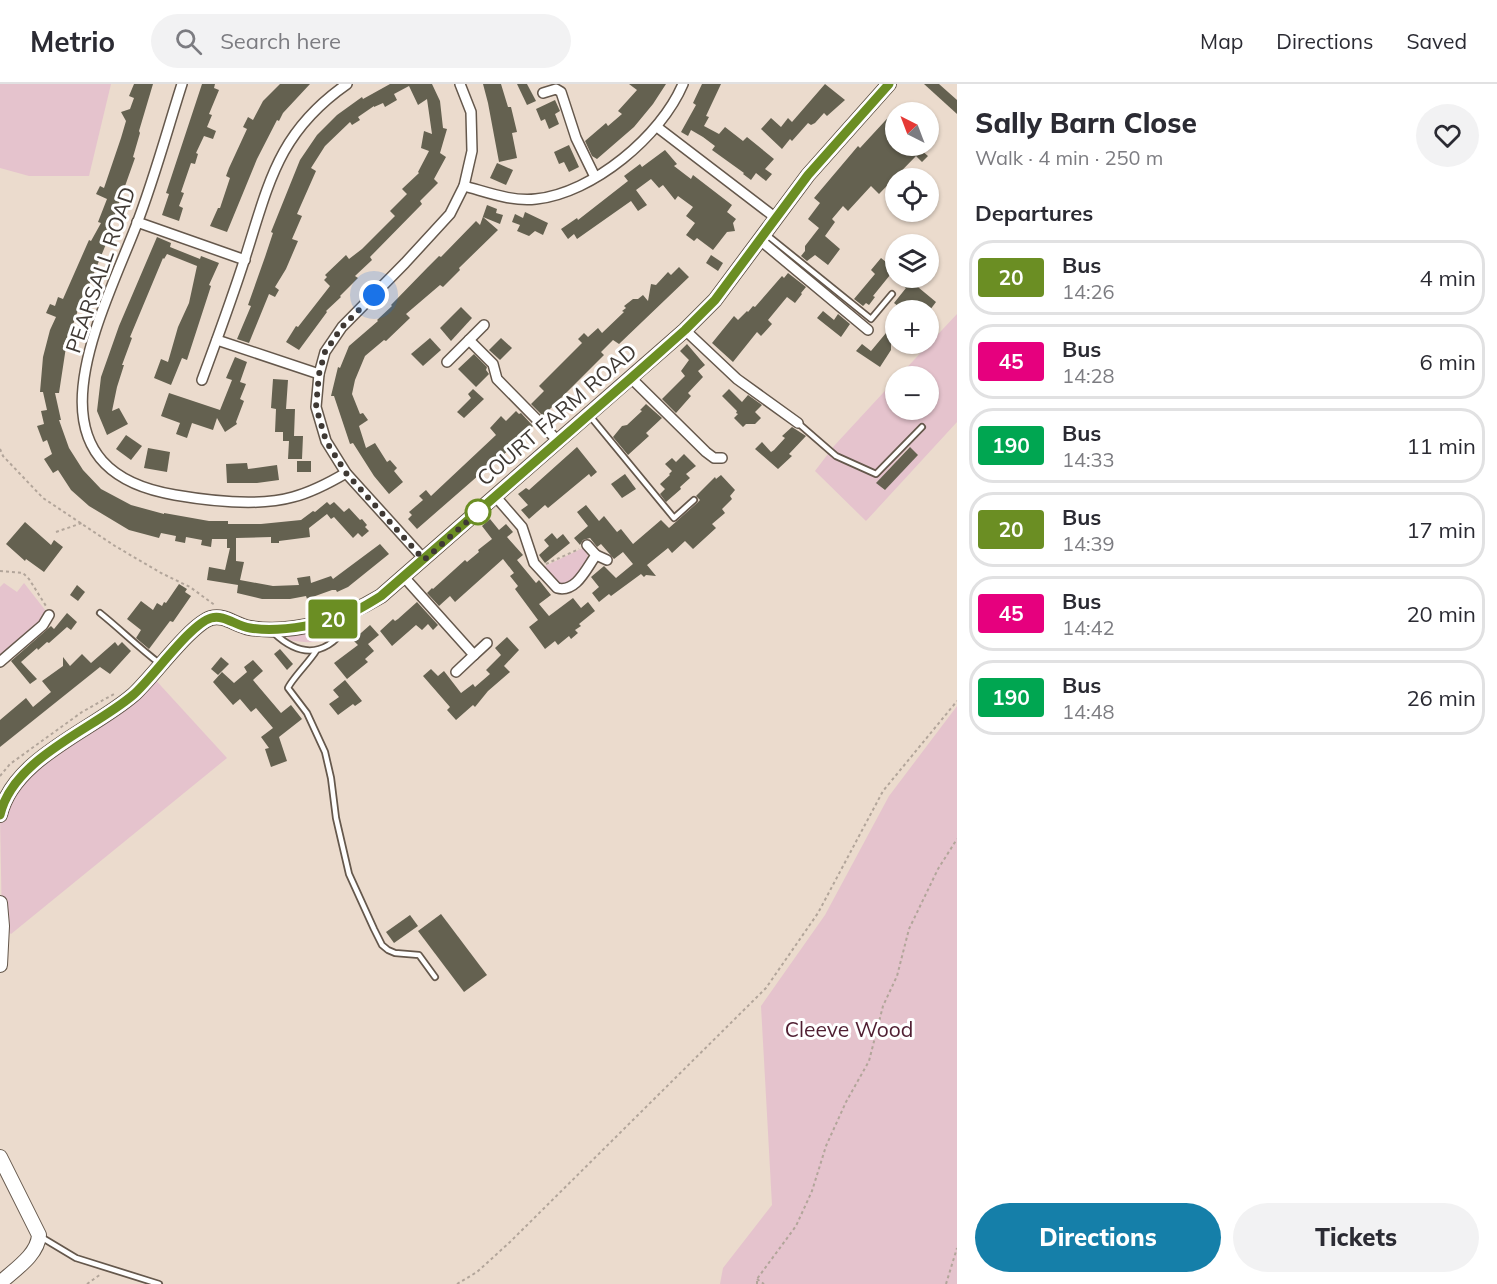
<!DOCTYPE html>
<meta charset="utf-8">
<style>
body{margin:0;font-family:Mulish,sans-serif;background:#f2f2f3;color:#2b2b33;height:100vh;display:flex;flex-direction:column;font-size:22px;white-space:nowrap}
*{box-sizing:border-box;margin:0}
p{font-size:20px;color:#7c7c81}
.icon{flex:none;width:33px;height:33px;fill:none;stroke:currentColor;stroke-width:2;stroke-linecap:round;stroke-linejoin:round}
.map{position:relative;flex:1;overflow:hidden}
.side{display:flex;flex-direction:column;background:#fff;width:540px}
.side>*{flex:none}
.badge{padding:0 12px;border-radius:4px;font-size:21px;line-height:39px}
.needle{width:39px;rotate:318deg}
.controls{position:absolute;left:885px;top:18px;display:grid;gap:12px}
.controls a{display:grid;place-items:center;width:54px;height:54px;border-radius:50%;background:#fff;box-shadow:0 2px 4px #0004;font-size:30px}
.you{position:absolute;width:30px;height:30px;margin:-15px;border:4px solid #fff;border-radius:50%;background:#1a73e8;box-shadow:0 0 0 9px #1a73e833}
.map>.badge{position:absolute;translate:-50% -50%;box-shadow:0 0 0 3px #fff}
h2{padding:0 18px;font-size:22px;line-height:54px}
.round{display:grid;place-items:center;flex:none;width:63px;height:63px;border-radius:32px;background:#f2f2f3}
.head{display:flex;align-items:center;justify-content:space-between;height:102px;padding:0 18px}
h1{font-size:28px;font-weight:800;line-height:45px}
.action{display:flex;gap:12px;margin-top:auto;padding:12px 18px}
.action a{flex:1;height:69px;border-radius:36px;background:#157fa9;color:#fff;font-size:24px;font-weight:800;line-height:69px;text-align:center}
.action a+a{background:#f2f2f3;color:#2b2b33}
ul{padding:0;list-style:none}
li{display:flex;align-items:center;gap:18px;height:75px;margin:0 12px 9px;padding:0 6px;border:3px solid #e1e1e2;border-radius:24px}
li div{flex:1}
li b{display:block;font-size:22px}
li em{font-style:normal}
li .badge{min-width:66px;font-weight:700;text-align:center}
header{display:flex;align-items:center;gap:36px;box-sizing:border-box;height:84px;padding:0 30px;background:#fff;border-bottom:2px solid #e1e1e2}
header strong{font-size:28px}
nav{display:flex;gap:33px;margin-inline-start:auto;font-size:21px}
.search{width:420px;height:54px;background:#f2f2f3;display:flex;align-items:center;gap:15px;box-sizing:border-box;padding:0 21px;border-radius:33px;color:#7c7c81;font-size:22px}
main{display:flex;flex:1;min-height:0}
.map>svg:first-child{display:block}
</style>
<header>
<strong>Metrio</strong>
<div class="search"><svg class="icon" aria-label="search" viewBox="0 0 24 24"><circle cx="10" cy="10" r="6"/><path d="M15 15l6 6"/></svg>Search here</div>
<nav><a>Map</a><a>Directions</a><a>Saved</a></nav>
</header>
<main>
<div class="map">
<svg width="957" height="1200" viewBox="0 0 957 1200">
<rect width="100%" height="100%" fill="#ebdbcd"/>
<!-- green -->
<g fill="#e5c3cd" fill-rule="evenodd">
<polygon points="0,0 111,0 89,92 29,92 0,84"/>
<path d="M957,230v108l-91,99 -51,-50 19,-25 61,-66 1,30h32v-34h-29zM909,363l9,8 -34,35 -7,-8z"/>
<path d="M583,464l5,7c-2,12 -13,24 -23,30l-6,-1 -16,-17z"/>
<polygon points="4,499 17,508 24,499 49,531 0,582 0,503"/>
<path d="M341,539l1,5c-15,16 -32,16 -53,12l-2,-4 1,-3z"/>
<polygon points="151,591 227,674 11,850 2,842 0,733 9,709"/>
<polygon points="957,622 957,1200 720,1200 723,1184 772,1121 761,922 825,831 889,712"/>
</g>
<!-- building -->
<g fill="#646150">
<polygon points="134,0 153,0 139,47 140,49 133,73 135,74 109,147 111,148 87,206 85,205 74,238 63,262 66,263 59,309 55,309 61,336 59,336 69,364 83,386 101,405 131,421 164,430 164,429 209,437 228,437 228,440 261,440 301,436 313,427 315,428 327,418 330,421 334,418 344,428 349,424 360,436 362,435 367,441 365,443 369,447 362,453 358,449 353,454 334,433 331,435 327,430 309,444 310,453 279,457 279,459 271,459 271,453 236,454 236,477 244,478 240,496 273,502 299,501 297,494 310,492 311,499 331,492 333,495 380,460 389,470 348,503 337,508 336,506 332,506 307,515 306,512 290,515 262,515 237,509 238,501 207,496 209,483 225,486 230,464 227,464 227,455 212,455 211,463 201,461 202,456 186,453 185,459 175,457 176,452 161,449 159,454 129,446 89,422 71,406 58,386 53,389 44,375 52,370 47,356 43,358 37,342 44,340 41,327 47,326 43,308 40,308 43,273 50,246 56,233 46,229 50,220 55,222 58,213 63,215 89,156 91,157 101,139 98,138 107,115 96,110 100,102 104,104 121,54 126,37 121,28 130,25 134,14 129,12"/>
<polygon points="202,0 215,0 214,4 219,6 209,30 212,31 207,43 216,47 213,55 204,52 196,69 198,70 195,80 191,79 181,108 184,109 179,122 183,124 179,137 162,131 169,110 166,109"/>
<polygon points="280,0 310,0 283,29 279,37 277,36 257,75 227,148 210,142 218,124 220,124 230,94 226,92 229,84 247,45 243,43 248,33 253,36 263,17"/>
<polygon points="390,0 432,0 440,17 443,44 447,45 440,69 446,73 434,95 438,99 420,117 422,120 370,173 372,176 355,192 358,194 340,212 341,213 326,227 327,228 299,266 286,258 296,242 298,243 330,202 324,196 327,193 325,191 346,171 349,175 362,165 395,132 390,127 407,110 402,105 419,89 418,88 429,67 421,64 424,47 432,50 427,15 418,21 409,2 394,10 397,16 385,23 383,19 374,23 374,22 358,33 360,36 352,41 350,38 325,62 311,84 316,87 297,130 302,132 292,155 298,157 286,185 275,203 279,206 275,213 269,210 249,259 237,255 251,222 248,221 265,173 273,149 271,148 300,76 317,51 337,31 362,13 363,15"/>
<polygon points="483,0 501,0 508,23 511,23 517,48 512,49 517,74 499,78 488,19"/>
<polygon points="517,0 527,0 536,17 527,21"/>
<polygon points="629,0 666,0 653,20 634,43 597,75 592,72 585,57 606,39 608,42 622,30 618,27 637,6"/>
<polygon points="702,0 721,0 706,32 709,33 704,42 719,50 725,43 743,57 747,53 774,75 765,85 772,90 766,97 756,89 751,96 743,90 744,89 712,66 715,62 703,53 691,46 688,52 681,48 696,21 693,19"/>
<polygon points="825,0 845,16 827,32 824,29 815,39 811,41 808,39 792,57 790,55 782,65 761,45 771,34 781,43 788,34 792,38"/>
<polygon points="924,0 939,0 957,16 957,30"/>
<polygon points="555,16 560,27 555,30 559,40 549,45 545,35 541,37 536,25"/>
<polygon points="896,25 896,62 916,62 928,72 922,78 916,72 879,110 871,102 848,127 843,122 832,135 835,138 825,152 840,165 828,181 815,171 807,177 801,172 805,167 805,162 819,144 808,135 820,119 814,114 858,62 860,64"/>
<polygon points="569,61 579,83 569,88 564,78 559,80 554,68"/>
<polygon points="665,66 677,80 674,82 691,95 693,91 732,121 727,128 736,135 733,139 735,147 727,148 713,166 697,154 694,157 686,151 695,139 686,132 693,123 678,112 675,116 663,101 659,104 651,95 636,106 647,121 638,127 631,117 577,155 574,150 568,155 561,145 577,134 578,136 628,97 624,92 640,80 642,83"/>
<polygon points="497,79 513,86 506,101 490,94"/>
<polygon points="487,121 497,125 496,129 503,131 500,140 483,133 498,146 459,184 460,186 443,203 440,201 406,230 410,234 386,257 384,256 365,272 355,296 352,310 360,330 363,329 368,336 359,342 366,364 375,359 387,378 390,376 397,384 394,387 403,398 389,410 374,392 353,359 350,360 334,312 331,312 338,283 340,284 349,262 378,237 377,236 392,222 391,221 428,183 439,172 441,173 476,137 480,141"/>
<polygon points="525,128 548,139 543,151 535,147 529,152 517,147 520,141 512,138 515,130 523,134"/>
<polygon points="157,153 171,159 170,163 200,175 201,172 219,179 209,201 211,202 187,276 182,274 171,301 154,294 161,275 168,278 178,243 189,219 197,182 167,170 164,175 163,174 130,253 132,254 122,281 124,281 117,303 112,327 119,324 128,340 107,351 97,327 101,293 119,242"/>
<polygon points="711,171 723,179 718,187 706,179"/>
<polygon points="881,174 896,186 896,194 907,194 936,218 930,226 903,226 894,219 906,204 890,191 873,212 875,213 869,221 866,219 863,222 854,215 875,190 871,186"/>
<polygon points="679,183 689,193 619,260 613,256 601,268 604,271 543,332 531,320 544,307 539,302 582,259 578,255 584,249 588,253 598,244 602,249 624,228 622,227 626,224 624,222 633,215 638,215 643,211 648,217 651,200 656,201 668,188 671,191"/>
<polygon points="788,189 806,203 801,209 802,210 795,219 787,213 768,236 772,240 761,252 757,248 733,278 712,259 734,232 738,236 747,227 748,228 753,222 755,223 782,192 784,194"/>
<polygon points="461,223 472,234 451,257 440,244"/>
<polygon points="823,227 834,236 838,230 850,240 841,253 817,234"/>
<polygon points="896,237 896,259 891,256 891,266 880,283 856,267 862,260 871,267"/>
<polygon points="430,254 441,266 423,282 411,270"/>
<polygon points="501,254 512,264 500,276 489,266"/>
<polygon points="687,260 705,281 698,287 703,293 688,309 691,312 676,329 662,315 685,292 681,287 689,276 680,267"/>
<polygon points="474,270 487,283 486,286 489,290 476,303 458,285"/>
<polygon points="235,273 247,278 240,298 246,300 240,315 244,317 236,338 237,340 225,348 217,334 213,346 192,339 187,354 176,350 180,339 161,332 169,309 220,326 232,296 226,294"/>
<polygon points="273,295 288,296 286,325 295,325 294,352 303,352 302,375 288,375 289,357 283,357 283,348 275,348 276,325 271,324"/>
<polygon points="473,305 484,315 464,334 457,328 471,314 468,310"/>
<polygon points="729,305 742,318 748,311 762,321 755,328 761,334 755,340 746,340 743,343 734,334 738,330 736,329 737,327 722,312"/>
<polygon points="646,320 662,334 646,349 649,352 628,371 613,353 622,342 627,341 642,327 640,326"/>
<polygon points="516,327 519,330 521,329 533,342 496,378 495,377 417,445 408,435 412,431 409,428 423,416 419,412 426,406 431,412 496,351 490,344 501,332 506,337"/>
<polygon points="792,343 806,352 789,370 792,372 778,385 755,365 762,358 771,368 774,366 785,354 782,352"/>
<polygon points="126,351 142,362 131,376 116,365"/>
<polygon points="577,363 597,388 591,393 589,390 548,424 545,421 529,435 521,426 528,421 518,410 526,404 529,406"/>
<polygon points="910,363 918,371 885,406 876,399"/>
<polygon points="148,364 170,368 167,388 144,384"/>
<polygon points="684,370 696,382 686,390 690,394 680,403 681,405 666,418 660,410 665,405 660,400 670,391 669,390 672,387 665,380 672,374 676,378"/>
<rect x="297" y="377" width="14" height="11"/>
<polygon points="247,379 248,385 277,381 279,396 257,399 227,399 226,380"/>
<polygon points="625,390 636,405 622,414 611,400"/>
<polygon points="721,391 735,406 730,412 732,415 722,425 725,429 712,440 716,444 693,465 685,457 672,469 668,464 647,481 656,492 646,491 644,493 641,490 611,512 609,510 599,518 592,509 599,503 591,493 604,482 616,494 633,480 623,468 614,475 601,460 597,463 590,454 583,456 580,461 574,454 588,442 577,428 586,421 599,437 604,432 617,448 621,445 633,460 661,436 669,444 697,419 700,416 696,412 715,393 716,395"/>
<polygon points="490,435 499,446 506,440 513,448 507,453 523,471 517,476 536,499 539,496 551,511 539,520 549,532 573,514 581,524 588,518 595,527 579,540 581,542 575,546 578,549 571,555 569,552 558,561 555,557 545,565 529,543 538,536 515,505 518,502 510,492 514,489 503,475 455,518 450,512 439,522 427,509 432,504 433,505 465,476 467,478 479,468 478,466 492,455 482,442"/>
<polygon points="25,438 51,461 54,456 63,463 44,488 26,475 25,477 6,460"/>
<polygon points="552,449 557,455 563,450 570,459 545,479 539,471 549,462 544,456"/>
<polygon points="179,500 187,505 185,508 191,512 173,538 170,537 149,565 136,554 141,546 127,535 141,517 153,526 157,519 162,522 164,518 166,519"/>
<polygon points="77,501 85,508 78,517 70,511"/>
<polygon points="417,518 438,541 433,546 428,540 422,546 416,541 392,562 380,547 393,535 395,537 398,535"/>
<polygon points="67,529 77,538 71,546 67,543 49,559 47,558 38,566 37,564 21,578 37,595 30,600 11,577 51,542 54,545"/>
<polygon points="370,541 379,551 368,560 374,567 365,575 368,578 347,595 334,579 358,561 353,556"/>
<polygon points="507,553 519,566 504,582 510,588 488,607 475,623 473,621 456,636 447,626 450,623 423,592 431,585 438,592 444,587 461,609 473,600 475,603 490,590 486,586 501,571 495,564"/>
<polygon points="115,558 118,562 122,558 131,567 110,590 100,583 0,663 0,636 26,614 33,623 51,608 42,597 63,582 63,573 70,582 82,570 91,579"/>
<polygon points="280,565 293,580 287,586 274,570"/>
<polygon points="221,573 229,580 218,591 211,585"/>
<polygon points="253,576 263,587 253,596 281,629 291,621 302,635 279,653 287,677 271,683 265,665 269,664 261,653 273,644 256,624 251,628 240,615 233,621 213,598 222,588 234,599 247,588 244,583"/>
<polygon points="345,596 362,617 355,622 353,620 338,631 329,620 339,613 333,606"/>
<polygon points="441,830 487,891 464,908 418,847"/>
<polygon points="410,831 418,842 394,859 386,848"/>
</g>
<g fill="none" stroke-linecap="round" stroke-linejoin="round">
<defs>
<g id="lane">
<polyline points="767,151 871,235 892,210"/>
<polyline points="590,332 674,434 694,416"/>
<polyline points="798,339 836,372 876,390 922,343"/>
<path d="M100,529c20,16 38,34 59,50"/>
<path d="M274,549c33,31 61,18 80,-19"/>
<path d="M316,567c-6,10 -25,29 -28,37l19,25 18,39 6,26 5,40 13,56 25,55 8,16 6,5 7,3 24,2 16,22"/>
<polyline points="41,1153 76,1174 159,1200"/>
</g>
<g id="street">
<path d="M182,0c-15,47 -28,96 -46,142 -36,93 -118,243 39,269 35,6 83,12 118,2 19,-5 36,-14 53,-24"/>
<polyline points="543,9 556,5 561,8 576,54 595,93"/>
<polyline points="657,43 776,134"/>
<path d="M464,102c23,6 48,16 72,13 57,-6 125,-63 147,-115"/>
<polyline points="137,138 245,176"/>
<polyline points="760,156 868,246"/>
<polyline points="685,246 737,295 798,339"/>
<polyline points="217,256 319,290"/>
<polyline points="469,256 484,241"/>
<polyline points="447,278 469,256 493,280 497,295 558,357"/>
<polyline points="631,294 706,368 714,374 722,374"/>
<path d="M202,296c15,-41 30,-81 43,-122 24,-75 33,-126 102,-174"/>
<path d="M496,413l26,30 12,36 23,25c19,5 29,-19 39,-33l-9,-10"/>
<polyline points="596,471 607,476"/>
<polyline points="424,475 346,389 326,357 316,323 319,290 325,268 342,243 405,179 450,130 464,102 472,67 471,28 460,0"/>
<polyline points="404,493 474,571 456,588"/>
<polyline points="474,571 487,559"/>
<polyline points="0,578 43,541 49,531"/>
</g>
<g id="secondary">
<path d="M0,731c13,-57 93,-85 133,-120 18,-16 58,-71 78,-77 14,-4 25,8 39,10 45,7 93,-9 131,-32l304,-266 30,-30 93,-125 81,-91"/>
<polyline points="0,819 2,842 0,881"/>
<path d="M0,1073l39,78c-1,20 -25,35 -39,48"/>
</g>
</defs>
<!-- lane casing -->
<use href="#lane" stroke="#65584c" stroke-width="8"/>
<!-- street casing -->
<use href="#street" stroke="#65584c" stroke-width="12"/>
<!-- secondary casing -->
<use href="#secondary" stroke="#65584c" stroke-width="16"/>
<!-- path -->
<g stroke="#b2a59a" stroke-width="2" stroke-dasharray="3 3" stroke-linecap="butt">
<polyline points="0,365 3,372 43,414 115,462 161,489 190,503 216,522"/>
<polyline points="56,448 82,439"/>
<polyline points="546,480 579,465"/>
<polyline points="0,487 23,489 29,495 46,522"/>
<polyline points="0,692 10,680 82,628 114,610"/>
<polyline points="757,1195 764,1200"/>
<polyline points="87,1200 101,1190"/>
<polyline points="457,1200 477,1188 510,1158 766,904 818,829 883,707 957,617"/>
<polyline points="757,1200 757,1195 796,1142 812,1107 826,1062 846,1018 869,977 883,922 897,892 909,845 938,785 957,755"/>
<polyline points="946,1200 957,1164"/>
</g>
<!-- lane -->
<use href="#lane" stroke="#fff" stroke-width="4.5"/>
<!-- street -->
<use href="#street" stroke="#fff" stroke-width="9"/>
<!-- secondary -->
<use href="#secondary" stroke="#fff" stroke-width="14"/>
</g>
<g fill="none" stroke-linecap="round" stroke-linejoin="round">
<defs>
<path id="line" d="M0,731c13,-57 92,-85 133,-120 19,-16 57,-71 78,-77 13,-4 25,8 39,10 30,5 80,-4 107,-18 8,-4 16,-9 24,-14l250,-218 54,-48 30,-30 93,-125 81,-91"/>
</defs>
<!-- line casing -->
<use href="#line" stroke="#fff" stroke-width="14"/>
<!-- line -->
<use href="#line" stroke="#6b8e23" stroke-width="9"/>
<!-- walk -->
<polyline stroke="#3f3934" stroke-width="6" stroke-dasharray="0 10.8" points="374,211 342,243 325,268 319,290 316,323 326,357 346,389 424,476 478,428"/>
</g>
<!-- markers -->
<circle fill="#fff" stroke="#6b8e23" stroke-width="3" cx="478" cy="428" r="12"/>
<g text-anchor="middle" stroke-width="6" stroke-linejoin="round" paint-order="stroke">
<!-- street labels -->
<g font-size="21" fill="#3f3934" stroke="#fff">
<text transform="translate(101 186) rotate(-71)" y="7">PEARSALL ROAD</text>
<text transform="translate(557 331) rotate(-41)" y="7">COURT FARM ROAD</text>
</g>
<!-- park labels -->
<g font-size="21" fill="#4f1e31" stroke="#fff">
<text x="849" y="953">Cleeve Wood</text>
</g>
</g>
</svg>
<div class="controls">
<a><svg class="needle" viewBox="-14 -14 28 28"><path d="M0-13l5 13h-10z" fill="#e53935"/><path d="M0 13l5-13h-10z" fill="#7c7c81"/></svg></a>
<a><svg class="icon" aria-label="locate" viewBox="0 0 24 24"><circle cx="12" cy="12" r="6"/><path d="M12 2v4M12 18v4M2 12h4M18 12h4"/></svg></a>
<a><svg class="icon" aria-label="layers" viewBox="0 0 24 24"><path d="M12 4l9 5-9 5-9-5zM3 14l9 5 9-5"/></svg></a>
<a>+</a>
<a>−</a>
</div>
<div class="you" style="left:374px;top:211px"></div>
<b class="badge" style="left:333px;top:535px;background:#6b8e23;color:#fff">20</b>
</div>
<section class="side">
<div class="head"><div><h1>Sally Barn Close</h1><p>Walk · 4 min · 250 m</p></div><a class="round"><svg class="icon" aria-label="heart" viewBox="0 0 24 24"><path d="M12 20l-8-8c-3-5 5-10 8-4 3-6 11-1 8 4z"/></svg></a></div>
<h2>Departures</h2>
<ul>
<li><span class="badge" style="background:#6b8e23;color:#fff">20</span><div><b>Bus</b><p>14:26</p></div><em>4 min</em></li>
<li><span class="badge" style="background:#e6007e;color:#fff">45</span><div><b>Bus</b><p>14:28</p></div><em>6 min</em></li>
<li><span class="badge" style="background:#00a651;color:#fff">190</span><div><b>Bus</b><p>14:33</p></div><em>11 min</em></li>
<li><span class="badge" style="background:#6b8e23;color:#fff">20</span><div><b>Bus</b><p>14:39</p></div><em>17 min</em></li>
<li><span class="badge" style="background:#e6007e;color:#fff">45</span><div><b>Bus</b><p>14:42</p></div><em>20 min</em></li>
<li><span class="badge" style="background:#00a651;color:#fff">190</span><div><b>Bus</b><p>14:48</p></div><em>26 min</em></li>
</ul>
<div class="action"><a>Directions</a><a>Tickets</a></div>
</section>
</main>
